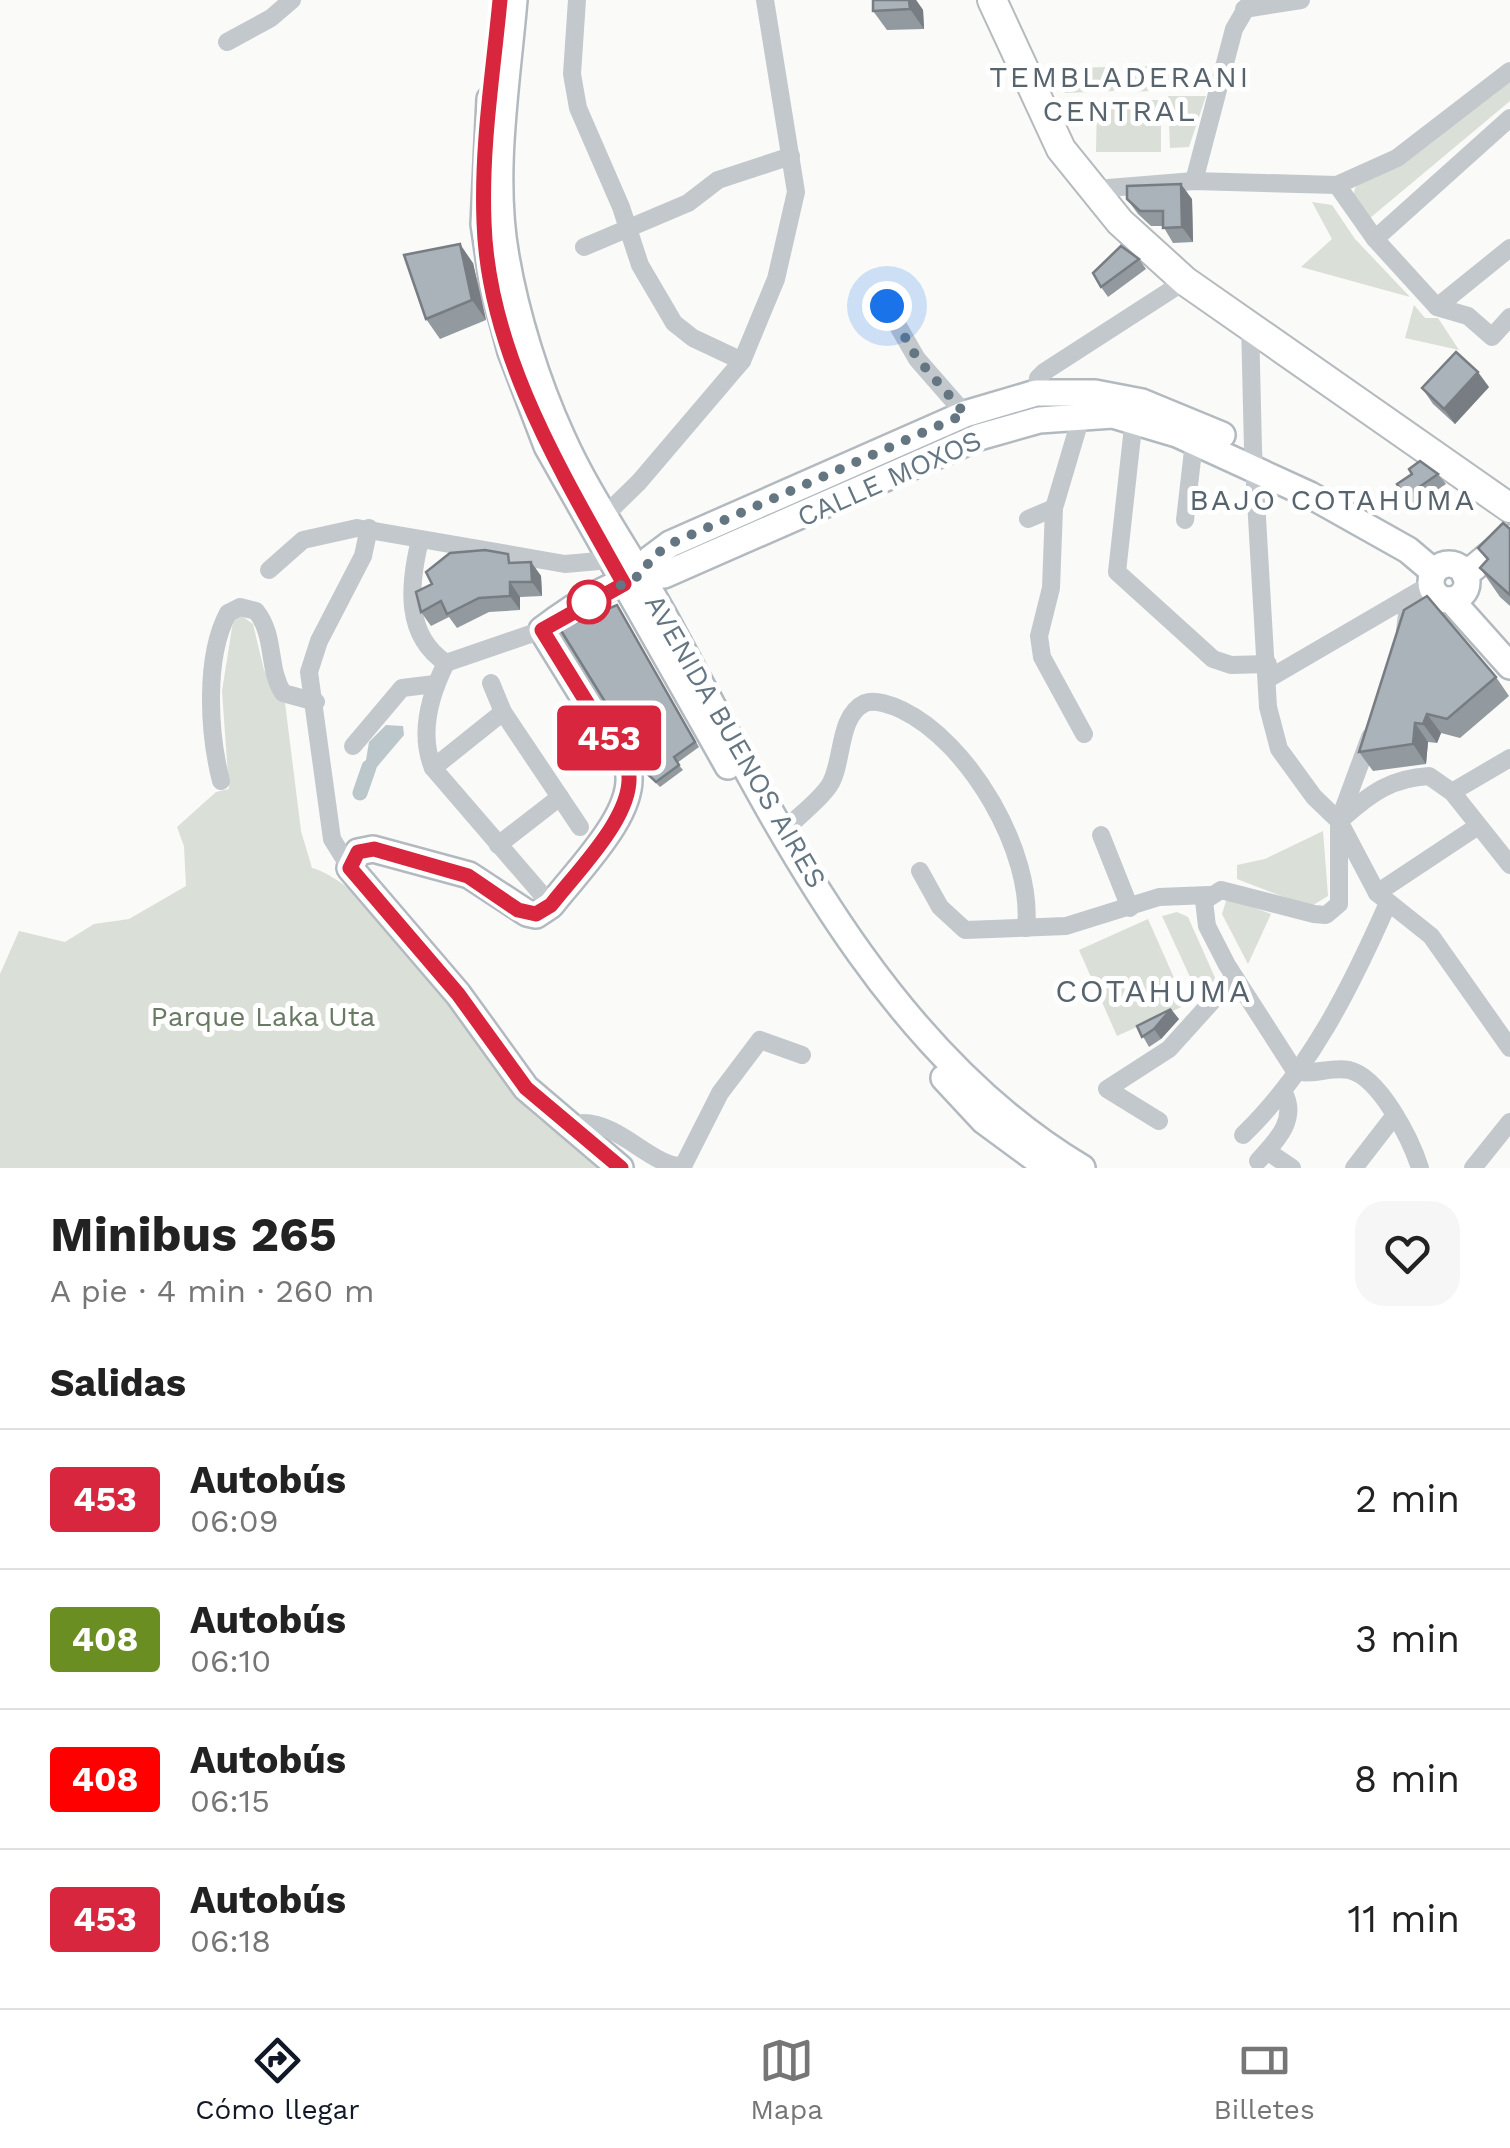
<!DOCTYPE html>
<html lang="es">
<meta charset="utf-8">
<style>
body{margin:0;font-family:"Work Sans",sans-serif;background:#f6f6f6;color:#222;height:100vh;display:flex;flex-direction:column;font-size:38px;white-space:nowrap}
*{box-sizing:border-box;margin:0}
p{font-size:32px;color:#767676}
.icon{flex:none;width:55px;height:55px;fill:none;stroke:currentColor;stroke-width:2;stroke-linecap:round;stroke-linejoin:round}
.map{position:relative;height:1168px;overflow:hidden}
.sheet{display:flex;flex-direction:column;background:#fff;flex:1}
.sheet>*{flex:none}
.badge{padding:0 20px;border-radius:8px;font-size:35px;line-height:65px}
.you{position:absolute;width:50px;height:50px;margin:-25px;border:8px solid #fff;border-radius:50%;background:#1a73e8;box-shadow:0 0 0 15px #1a73e833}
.map>.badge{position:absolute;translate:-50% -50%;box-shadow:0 0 0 5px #fff}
h2{padding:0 50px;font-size:38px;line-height:90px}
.round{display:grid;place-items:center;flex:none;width:105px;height:105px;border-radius:30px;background:#f6f6f6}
.overview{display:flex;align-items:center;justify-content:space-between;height:170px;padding:0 50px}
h1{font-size:48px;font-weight:700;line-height:75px}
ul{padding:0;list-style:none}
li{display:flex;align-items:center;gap:30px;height:140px;padding:0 50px;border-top:2px solid #e0e0e0}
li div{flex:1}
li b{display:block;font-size:38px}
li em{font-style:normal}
li .badge{min-width:110px;font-weight:700;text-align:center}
.menu{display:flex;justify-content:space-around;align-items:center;height:140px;border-top:2px solid #e0e0e0;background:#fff;font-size:28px;color:#767676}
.menu a{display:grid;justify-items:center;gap:5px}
.menu .selected{color:#111827}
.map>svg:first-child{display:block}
</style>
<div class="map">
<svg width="1510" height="1168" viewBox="0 0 1510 1168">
<rect width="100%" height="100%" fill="#fafaf8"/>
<!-- green -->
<g fill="#dadfd7">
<polygon points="1171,65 1172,90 1128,92 1127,67"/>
<polygon points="1113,67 1114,91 1065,93 1064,68"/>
<polygon points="1510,75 1510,101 1370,218 1353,195 1357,183 1430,144"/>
<polygon points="1168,96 1206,96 1189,147 1170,148"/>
<polygon points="1097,100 1161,100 1161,152 1096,152"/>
<polygon points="1312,202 1332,205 1355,239 1410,297 1301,267 1332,239"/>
<polygon points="1414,305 1425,318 1438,318 1459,350 1405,338"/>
<path d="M239,614l14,10 11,46 21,33 16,128 11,37c67,19 161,172 206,230 22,28 58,43 81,70h-599v-194l19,-43 46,11 29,-18 35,-5 57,-33 -2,-40 -7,-19 39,-35 13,-3 -7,-98 12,-76z"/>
<polygon points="1323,831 1328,896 1310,907 1237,879 1237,865 1265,859"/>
<polygon points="1233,900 1271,914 1248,964 1222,914 1226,901"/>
<polygon points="1177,912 1188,917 1216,980 1196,990 1162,916"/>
<polygon points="1148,919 1186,1005 1117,1036 1079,950"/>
</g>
<!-- water -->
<polygon fill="#bbc7cb" points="386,725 403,726 404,735 376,768 365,766 369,742"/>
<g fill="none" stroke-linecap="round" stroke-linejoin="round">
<!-- canal -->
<polyline stroke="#bbc7cb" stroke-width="15" points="360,793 369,767"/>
<defs>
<g id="secondary">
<path d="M514,0c-7,83 -23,174 -8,257 10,58 31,126 56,180 27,61 69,118 101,177 109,200 216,433 419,554"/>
<polyline points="490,99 484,224 493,285 511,352 547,446 728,766"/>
<circle cx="1449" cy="582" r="18"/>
<polyline points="644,573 650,559 670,544 965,414 1036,393 1095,393 1142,402 1222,435"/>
<polyline points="1465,575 1510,538"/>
<polyline points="1451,600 1510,666"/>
<polyline points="944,1078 984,1121 1048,1168"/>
<path d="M620,1168l-94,-80 -68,-94 -108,-126 8,-16 15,-3 96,26 58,38 9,2 15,-10c26,-34 87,-93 77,-136l-86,-139c30,-23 84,-59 122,-55l315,-138 60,-17 74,-5 64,19 133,61 98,55 26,22"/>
</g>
<polyline id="primary" points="992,0 1061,149 1120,222 1185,281 1510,508"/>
</defs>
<!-- secondary casing -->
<use href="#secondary" stroke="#b3babf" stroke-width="30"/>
<!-- primary casing -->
<use href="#primary" stroke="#b5babe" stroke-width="32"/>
<!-- street -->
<g stroke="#c3c8cc" stroke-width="18">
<polyline points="577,0 572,74 578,108 621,207 640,265 674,323 693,338 742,361"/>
<polyline points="1244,9 1301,0"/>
<polyline points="227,42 271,18 292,0"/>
<polyline points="1194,181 1234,29 1251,0"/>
<polyline points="1337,185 1375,239 1437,307 1468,316 1492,337 1510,317"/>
<polyline points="1096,189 1194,181 1337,185 1397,158 1510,71"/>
<polyline points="1375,239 1510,118"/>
<polyline points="584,247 688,203 718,180 791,156"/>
<polyline points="1437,307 1510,248"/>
<polyline points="876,311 887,307 917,359 965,414"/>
<polyline points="1250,323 1253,449 1268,707 1279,749 1314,797 1339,821 1377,893 1431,936 1510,1048"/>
<polyline points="1036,393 1038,378 1044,372 1185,281"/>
<polyline points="1081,417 1054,508 1051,588 1039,636 1042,657 1084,734"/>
<polyline points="1134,418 1117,572 1213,659 1231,665 1268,664"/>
<polyline points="1028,519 1054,508"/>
<polyline points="1185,520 1194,442"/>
<polyline points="596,524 639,482 742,361 776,279 796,192 765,0"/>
<path d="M420,540c-11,45 -16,95 26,123"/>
<polyline points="269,570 303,540 357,528 565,564 610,560"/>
<path d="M542,630l-96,33c-16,32 -27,71 -13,105l118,137"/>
<polyline points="1405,631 1409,597"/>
<polyline points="1268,679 1431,584"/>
<polyline points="491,683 503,712 580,827"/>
<path d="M1370,737l-31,84v83l-13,11 -12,-1 -93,-24 -17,11 3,25 20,39 68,106c18,5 36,-5 54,-1 31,7 62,70 71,98"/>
<polyline points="353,746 402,688 435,684"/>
<polyline points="433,768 503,712"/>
<path d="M221,781c-12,-47 -17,-123 7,-168l12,-6 16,4c20,25 11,57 27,82l33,9"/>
<polyline points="1452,792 1510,758"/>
<path d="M1344,817c27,-24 48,-39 85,-41l23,16 58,73"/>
<path d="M785,830c13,-14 33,-28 44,-44 15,-22 8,-70 36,-83 10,-4 27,2 37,7 67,32 132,142 124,218"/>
<polyline points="1101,835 1130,908"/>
<polyline points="498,845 560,797"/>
<polyline points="350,868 332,839 309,672 319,641 363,556 369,528"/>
<polyline points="920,871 940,907 965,930 1066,926 1159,897 1209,895"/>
<polyline points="1377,893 1478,826"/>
<polyline points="1159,1121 1107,1089 1169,1049 1234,977"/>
<path d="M575,1130l8,-7c37,0 71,45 100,43l37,-73 40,-53 42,15"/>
<path d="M1243,1135c67,-65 108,-148 145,-232"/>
<polyline points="1267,1151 1292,1168"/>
<path d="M1258,1161c18,-20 40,-41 26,-68"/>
<polyline points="1354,1168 1395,1115"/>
<polyline points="1473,1168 1510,1122"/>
</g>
<!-- secondary -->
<use href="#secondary" stroke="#fff" stroke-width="25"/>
<!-- primary -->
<use href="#primary" stroke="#fff" stroke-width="28"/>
</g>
<!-- wall -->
<g fill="#929a9f">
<polygon points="873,0 916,0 923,10 924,29 887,30 873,11"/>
<polygon points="1127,199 1192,199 1193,242 1173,243 1163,226 1151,226 1138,214"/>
<polygon points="1139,259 1146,269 1108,297 1101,287"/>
<polygon points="473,263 486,320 440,339 426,319"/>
<polygon points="1489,387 1455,424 1433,404 1422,388"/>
<polygon points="1438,474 1446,484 1412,507 1397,484"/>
<polygon points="1510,529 1510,606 1500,597 1480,568 1487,560 1478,548"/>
<polygon points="531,562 541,576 542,596 520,597 520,610 489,612 457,628 449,617 431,626 421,612 514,563"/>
<polygon points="617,605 699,747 677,763 683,770 660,787 641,768"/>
<polygon points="1496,677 1509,696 1460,738 1441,733 1437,743 1428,742 1426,764 1373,771 1359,752"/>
<polygon points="1179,1019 1161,1039 1149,1047 1137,1026"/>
</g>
<!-- shaded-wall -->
<g fill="#777d82">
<polygon points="909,0 916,0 923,10 924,29 910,9"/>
<polygon points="1181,184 1192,199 1193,242 1182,227"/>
<polygon points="460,244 473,263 486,320 472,300"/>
<polygon points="1478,372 1489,387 1455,424 1444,409"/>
<polygon points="531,562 541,576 542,596 532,582"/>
<polygon points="510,582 520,597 520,610 510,596"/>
<polygon points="1427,714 1441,733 1437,743 1423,724"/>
<polygon points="1415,723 1428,742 1426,764 1413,744"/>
<polygon points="1171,1009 1179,1019 1161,1039 1154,1029"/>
</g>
<!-- building -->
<g fill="#aab3b9" stroke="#777d82" stroke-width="2.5">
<polygon points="873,0 909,0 910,9 873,11"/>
<polygon points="1181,184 1182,227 1163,228 1163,211 1140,211 1127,199 1127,186"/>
<polygon points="460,244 472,300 426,319 404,255"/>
<polygon points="1121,246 1139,259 1101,287 1093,273"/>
<polygon points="1456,352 1478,372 1444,409 1422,388"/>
<polygon points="1420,461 1438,474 1405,497 1397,484 1412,474 1409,469"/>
<polygon points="1503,523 1510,529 1510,595 1480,568 1488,559 1478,548"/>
<polygon points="485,550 508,554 509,563 531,562 532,582 510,582 510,596 479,598 447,614 441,601 421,612 416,592 432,584 426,572 450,553"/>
<polygon points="1427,596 1496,677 1447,719 1427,714 1423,724 1415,723 1413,744 1359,752 1404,610"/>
<polygon points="617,605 695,742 674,757 679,765 656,782 641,768 638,755 560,629"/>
<polygon points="1171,1009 1154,1029 1142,1037 1137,1026"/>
</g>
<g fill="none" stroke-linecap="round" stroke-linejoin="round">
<defs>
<path id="line" d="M500,0c-7,74 -19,147 -16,222 4,131 78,251 140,362l-82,46 86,139c10,43 -51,102 -77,136l-15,9 -18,-4 -50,-34 -94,-27 -16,3 -8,16 108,126 68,94 95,80"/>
</defs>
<!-- line casing -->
<use href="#line" stroke="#fff" stroke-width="22"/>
<!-- line -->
<use href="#line" stroke="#d7263d" stroke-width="15"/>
<!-- walk -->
<polyline stroke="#657683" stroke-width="10" stroke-dasharray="0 18" points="589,602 644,573 650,559 670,544 965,414 917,358 887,306"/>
</g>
<!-- markers -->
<circle fill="#fff" stroke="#d7263d" stroke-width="5" cx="589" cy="602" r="20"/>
<g text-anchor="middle" stroke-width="10" stroke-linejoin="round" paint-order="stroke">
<!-- street labels -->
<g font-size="28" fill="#657683" stroke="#fff">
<text transform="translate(889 478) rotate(-24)" y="10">CALLE MOXOS</text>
<text transform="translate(736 741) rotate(60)" y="10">AVENIDA BUENOS AIRES</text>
</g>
<!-- park labels -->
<g font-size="28" fill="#687a64" stroke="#fff">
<text x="263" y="1026">Parque Laka Uta</text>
</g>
<!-- neighbourhood labels -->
<g font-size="30" letter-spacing="2.5" fill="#57646e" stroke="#fff">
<text x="1120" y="87">TEMBLADERANI<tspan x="1120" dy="34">CENTRAL</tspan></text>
<text x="1333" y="510">BAJO COTAHUMA</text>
</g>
<!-- quarter labels -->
<g font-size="32" letter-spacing="2.5" fill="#57646e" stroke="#fff">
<text x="1154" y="1002">COTAHUMA</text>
</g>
</g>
</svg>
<div class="you" style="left:887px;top:306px"></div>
<b class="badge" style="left:609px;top:738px;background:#d7263d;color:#fff">453</b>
</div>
<section class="sheet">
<div class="overview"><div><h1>Minibus 265</h1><p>A pie · 4 min · 260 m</p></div><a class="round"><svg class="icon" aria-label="heart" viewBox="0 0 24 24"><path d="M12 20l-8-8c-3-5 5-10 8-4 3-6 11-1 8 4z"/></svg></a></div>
<h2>Salidas</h2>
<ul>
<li><span class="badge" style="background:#d7263d;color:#fff">453</span><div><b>Autobús</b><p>06:09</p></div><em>2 min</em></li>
<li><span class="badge" style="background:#6b8e23;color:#fff">408</span><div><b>Autobús</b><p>06:10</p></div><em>3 min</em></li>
<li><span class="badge" style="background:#f00;color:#fff">408</span><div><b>Autobús</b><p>06:15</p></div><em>8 min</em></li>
<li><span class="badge" style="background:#d7263d;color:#fff">453</span><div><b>Autobús</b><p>06:18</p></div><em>11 min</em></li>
</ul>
</section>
<nav class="menu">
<a class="selected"><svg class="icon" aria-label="directions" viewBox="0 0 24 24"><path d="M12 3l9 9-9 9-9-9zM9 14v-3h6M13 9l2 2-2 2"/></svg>Cómo llegar</a>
<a><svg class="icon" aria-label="map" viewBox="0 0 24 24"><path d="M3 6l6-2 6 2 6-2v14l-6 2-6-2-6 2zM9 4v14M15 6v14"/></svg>Mapa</a>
<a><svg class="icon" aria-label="tickets" viewBox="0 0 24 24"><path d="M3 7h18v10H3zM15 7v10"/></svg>Billetes</a>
</nav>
